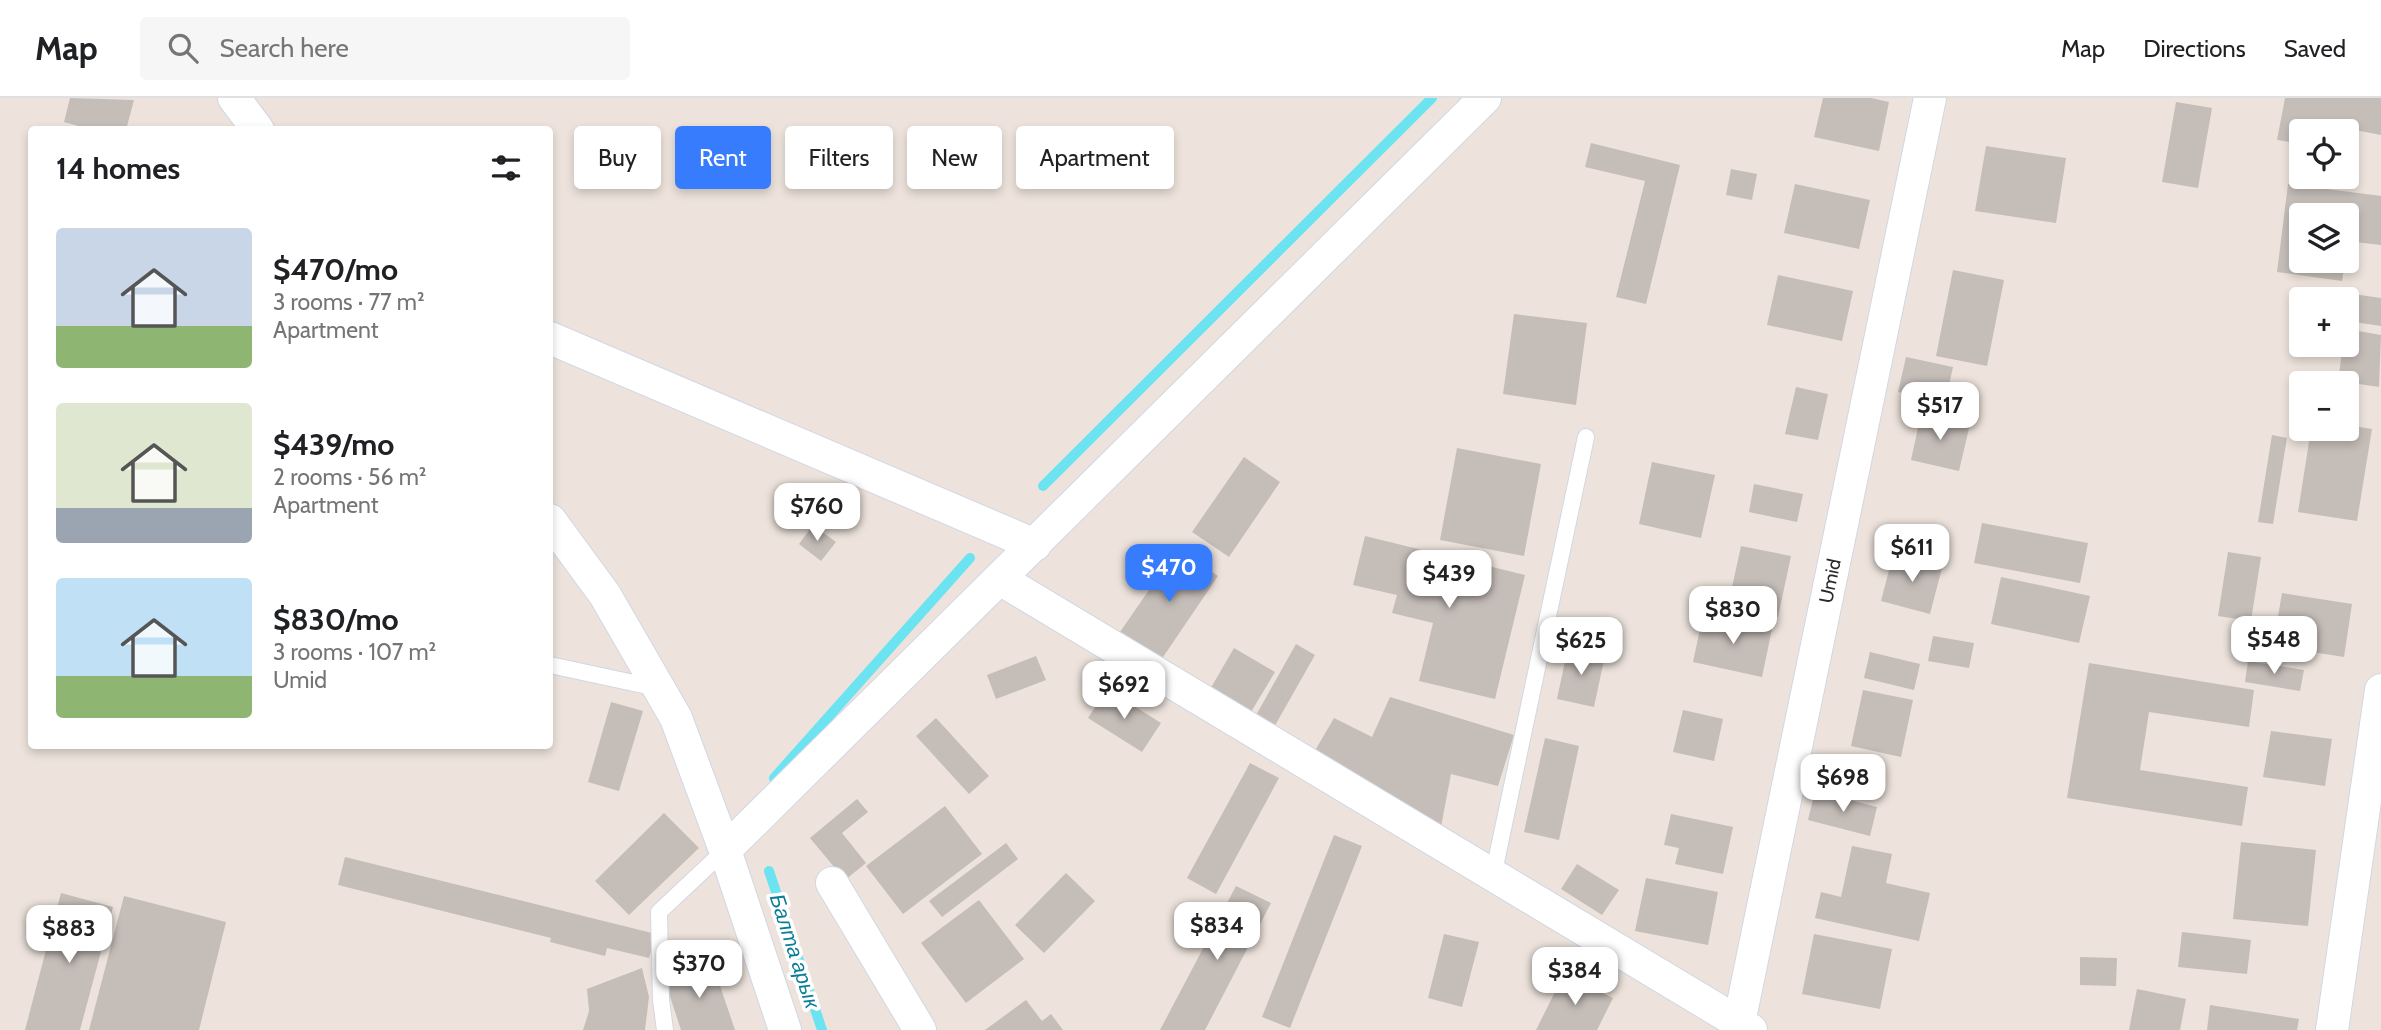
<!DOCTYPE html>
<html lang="en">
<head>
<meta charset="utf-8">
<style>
  body { margin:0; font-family:Cabin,sans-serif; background:#f6f6f6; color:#202124; height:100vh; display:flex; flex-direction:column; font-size:26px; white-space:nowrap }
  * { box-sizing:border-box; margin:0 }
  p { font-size:23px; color:#757577 }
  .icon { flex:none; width:38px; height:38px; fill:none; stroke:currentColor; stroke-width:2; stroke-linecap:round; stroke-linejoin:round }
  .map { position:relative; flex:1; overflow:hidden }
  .panel { position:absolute; left:28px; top:28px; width:525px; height:623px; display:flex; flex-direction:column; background:#fff; border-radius:7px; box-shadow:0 4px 10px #0003 }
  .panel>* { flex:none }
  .guide { position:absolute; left:574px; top:28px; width:665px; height:63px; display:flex; gap:14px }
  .controls { position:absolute; left:2289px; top:21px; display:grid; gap:14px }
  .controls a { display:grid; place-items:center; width:70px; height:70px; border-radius:7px; background:#fff; box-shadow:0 4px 10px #0003; font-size:35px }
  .price { position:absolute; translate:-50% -60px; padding:0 16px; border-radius:14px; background:#fff; color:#222; font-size:23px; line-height:46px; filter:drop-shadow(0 2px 4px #0008) }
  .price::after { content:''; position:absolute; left:50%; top:42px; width:21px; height:16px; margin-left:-10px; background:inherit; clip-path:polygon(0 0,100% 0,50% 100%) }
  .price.selected { background:#387cfe; color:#fff }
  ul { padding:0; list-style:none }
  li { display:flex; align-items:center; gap:21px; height:175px; padding:0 28px }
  li span { display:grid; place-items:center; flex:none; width:196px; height:140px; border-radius:7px; color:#555 }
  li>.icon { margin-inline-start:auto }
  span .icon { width:84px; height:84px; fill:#fffc; stroke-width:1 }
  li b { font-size:30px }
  h2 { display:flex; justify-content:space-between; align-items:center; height:84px; padding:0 28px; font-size:30px }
  .tag { padding:0 24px; border-radius:7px; background:#fff; box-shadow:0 4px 10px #0003; font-size:24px; line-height:63px }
  .tag.selected { background:#387cfe; color:#fff }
  header { display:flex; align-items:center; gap:42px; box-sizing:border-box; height:98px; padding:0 35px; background:#fff; border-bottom:2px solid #e0e0e0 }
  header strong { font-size:33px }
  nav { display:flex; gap:38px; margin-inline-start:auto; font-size:24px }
  .search { width:490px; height:63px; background:#f6f6f6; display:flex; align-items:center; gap:18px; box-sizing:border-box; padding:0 24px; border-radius:7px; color:#757577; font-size:26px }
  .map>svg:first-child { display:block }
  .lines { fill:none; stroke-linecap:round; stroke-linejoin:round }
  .stream { stroke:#6ce3f1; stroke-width:10 }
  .building { fill:#c5bdb8 }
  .lane-casing { stroke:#d1d7e3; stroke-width:18 }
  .street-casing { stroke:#d1d7e3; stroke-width:34 }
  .lane { stroke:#fff; stroke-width:16 }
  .street { stroke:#fff; stroke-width:32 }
  .labels { text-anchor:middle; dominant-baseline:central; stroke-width:7; stroke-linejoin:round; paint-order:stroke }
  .street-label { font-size:19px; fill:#2a2a2a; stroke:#fff }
  .water-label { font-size:21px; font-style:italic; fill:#0a7d97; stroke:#fff }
</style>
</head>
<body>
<header>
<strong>Map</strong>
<div class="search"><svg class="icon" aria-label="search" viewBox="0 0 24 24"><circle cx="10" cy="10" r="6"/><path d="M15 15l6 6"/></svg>Search here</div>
<nav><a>Map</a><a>Directions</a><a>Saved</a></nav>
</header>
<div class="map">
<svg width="2381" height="932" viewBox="0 0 2381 932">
  <rect width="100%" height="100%" fill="#ede3dc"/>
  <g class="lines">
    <!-- stream -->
    <path class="stream" d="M1043,388L1432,0
      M774,680L970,460
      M769,773L822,932"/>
  </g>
  <!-- building -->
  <path class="building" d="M70,0L134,2L126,32H93L64,24Z
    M1823,0H1871L1889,4L1879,53L1814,39Z
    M2285,0H2381V37L2350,31L2348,41L2347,33H2301V46L2277,42Z
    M2176,4L2212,10L2198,90L2162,84Z
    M1591,45L1680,67L1646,206L1616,199L1645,83L1585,69Z
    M1986,48L2066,60L2056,125L1975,113Z
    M1731,71L1757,76L1752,102L1726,97Z
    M1795,86L1870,102L1859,151L1784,135Z
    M2288,86L2381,98V147L2347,143V117H2301V163H2345L2342,183L2277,174Z
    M1953,172L2004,182L1987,268L1936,258Z
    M1778,177L1853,193L1842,243L1767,227Z
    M2332,193L2381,200V228L2347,223V201H2331Z
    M1514,216L1587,225L1576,307L1503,296Z
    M2347,231L2381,237L2379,289L2338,283L2343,247H2347Z
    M1906,259L1953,269L1945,305L1898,294Z
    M1796,289L1828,296L1818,342L1785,336Z
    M1921,316L1970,326L1959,373L1911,362Z
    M2347,327L2372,331L2357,423L2298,414L2311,331H2347Z
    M2272,337L2287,340L2273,426L2258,424Z
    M1457,350L1541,366L1524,458L1440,442Z
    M1244,359L1280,384L1229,459L1192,434Z
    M1652,364L1715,377L1701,440L1639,426Z
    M1754,386L1803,396L1797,424L1749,414Z
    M1982,425L2088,445L2080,485L1974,465Z
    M813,427L836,444L821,463L799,446Z
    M1365,438L1525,477L1495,601L1419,583L1433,525L1392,515L1397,497L1353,487Z
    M1741,448L1791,458L1778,519L1728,508Z
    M1178,450L1218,478L1161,562L1120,534Z
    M2228,454L2261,459L2251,523L2218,518Z
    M1893,457L1942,470L1930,516L1881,503Z
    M2001,479L2090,498L2079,545L1991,526Z
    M2282,495L2352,506L2344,559L2273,548Z
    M1703,517L1772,531L1762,579L1693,564Z
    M1933,538L1974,545L1969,570L1928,563Z
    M1296,546L1315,557L1269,638L1250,628Z
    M1568,549L1605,557L1594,609L1557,601Z
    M1234,550L1275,574L1245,624L1205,600Z
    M1870,554L1920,566L1914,592L1864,580Z
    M1036,558L1046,582L996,601L987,577Z
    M2248,563L2304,572L2300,593L2245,584Z
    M2089,565L2254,592L2249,629L2149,614L2140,672L2248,689L2242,728L2067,700Z
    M1107,591L1161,625L1142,654L1088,620Z
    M1863,592L1913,602L1901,659L1851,648Z
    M1390,599L1514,637L1498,688L1451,676L1440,734L1313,656L1334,620L1372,639Z
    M611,604L643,613L619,693L588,684Z
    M1683,612L1723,621L1714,663L1673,654Z
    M936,620L989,678L969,696L916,638Z
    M2271,633L2332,641L2325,688L2263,679Z
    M1545,640L1579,648L1559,742L1524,734Z
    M1250,665L1279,680L1216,796L1187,780Z
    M1815,693L1877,709L1870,738L1808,722Z
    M857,701L868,714L842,735L866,765L845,782L810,740Z
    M945,708L982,756L903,816L866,768Z
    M664,715L699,750L629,817L595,783Z
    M1671,716L1733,729L1723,776L1675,766L1679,750L1664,747Z
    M1334,737L1362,748L1290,930L1262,919Z
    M2241,744L2316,752L2308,828L2233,821Z
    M1006,745L1018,761L942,819L929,803Z
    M1852,748L1892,756L1886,785L1930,795L1919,843L1815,820L1821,794L1841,799Z
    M345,759L656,836L649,860L607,850L605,858L550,844L551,840L338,787Z
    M1577,766L1619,792L1602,817L1561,791Z
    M1066,775L1095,803L1044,855L1015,827Z
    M1646,780L1718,794L1708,847L1635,833Z
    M1236,788L1271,805L1205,932H1160Z
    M61,795L113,809L80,932H25Z
    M124,798L226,824L199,932H89Z
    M979,802L1024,861L966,905L921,845Z
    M2182,834L2251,842L2247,876L2178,869Z
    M1444,836L1479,844L1462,909L1428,900Z
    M1814,836L1892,851L1880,911L1802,896Z
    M2080,859L2117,860L2116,888L2080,887Z
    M712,864L735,932H681L664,880Z
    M642,870L649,899L645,932H583L589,913L587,891Z
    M1564,876L1613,900L1597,932H1536Z
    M2137,891L2186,901L2180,932H2129Z
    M1026,902L1042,923L1051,916L1063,932H985Z
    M2210,907L2299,921L2297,932H2207Z"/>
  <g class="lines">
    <defs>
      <path id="lane" d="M550,567L657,590
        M1493,778L1586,339
        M665,932L661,902L659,814L725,752"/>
      <path id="street" d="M234,0L258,32
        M550,240L1035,447
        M550,422L605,497L676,620L725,752L785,932
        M1000,481L1751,932
        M725,752L1485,0
        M832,785L920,932
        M1739,925L1930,0
        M2332,932L2381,592"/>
    </defs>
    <!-- lane casing -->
    <use href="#lane" class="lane-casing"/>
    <!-- street casing -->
    <use href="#street" class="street-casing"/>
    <!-- lane -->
    <use href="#lane" class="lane"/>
    <!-- street -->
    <use href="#street" class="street"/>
  </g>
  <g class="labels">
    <!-- street labels -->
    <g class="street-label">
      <text transform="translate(1830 483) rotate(-78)">Umid</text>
    </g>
    <!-- water labels -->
    <g class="water-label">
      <text transform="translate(795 853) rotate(72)">Балта арык</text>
    </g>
  </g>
</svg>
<div class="controls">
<a><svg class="icon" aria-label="locate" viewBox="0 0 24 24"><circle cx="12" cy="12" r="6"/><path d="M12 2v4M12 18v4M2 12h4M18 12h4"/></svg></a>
<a><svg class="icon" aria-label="layers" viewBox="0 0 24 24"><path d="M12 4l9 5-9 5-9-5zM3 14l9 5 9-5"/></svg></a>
<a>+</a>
<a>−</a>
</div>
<b class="price" style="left:1940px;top:344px">$517</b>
<b class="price" style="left:817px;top:445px">$760</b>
<b class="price" style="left:1912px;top:486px">$611</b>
<b class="price selected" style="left:1169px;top:506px">$470</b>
<b class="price" style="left:1449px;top:512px">$439</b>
<b class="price" style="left:1733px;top:548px">$830</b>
<b class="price" style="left:2274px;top:578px">$548</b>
<b class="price" style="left:1581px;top:579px">$625</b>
<b class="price" style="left:1124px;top:623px">$692</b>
<b class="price" style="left:1843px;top:716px">$698</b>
<b class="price" style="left:1217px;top:864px">$834</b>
<b class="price" style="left:69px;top:867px">$883</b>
<b class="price" style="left:699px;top:902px">$370</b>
<b class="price" style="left:1575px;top:909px">$384</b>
<div class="guide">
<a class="tag">Buy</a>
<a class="tag selected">Rent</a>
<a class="tag">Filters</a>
<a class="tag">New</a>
<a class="tag">Apartment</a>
</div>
<section class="panel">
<h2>14 homes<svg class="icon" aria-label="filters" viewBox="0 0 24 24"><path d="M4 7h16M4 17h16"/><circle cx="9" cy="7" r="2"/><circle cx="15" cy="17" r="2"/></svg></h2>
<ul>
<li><span style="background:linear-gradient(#c9d6e8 70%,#8fb573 0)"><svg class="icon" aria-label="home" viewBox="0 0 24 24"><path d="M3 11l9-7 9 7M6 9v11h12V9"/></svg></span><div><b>$470/mo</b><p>3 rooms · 77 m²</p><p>Apartment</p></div></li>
<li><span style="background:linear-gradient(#dfe7d0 75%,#9aa5b1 0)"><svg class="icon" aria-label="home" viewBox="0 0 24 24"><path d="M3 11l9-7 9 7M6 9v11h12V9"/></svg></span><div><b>$439/mo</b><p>2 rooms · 56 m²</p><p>Apartment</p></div></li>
<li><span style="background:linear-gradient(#bfe0f5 70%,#8fb573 0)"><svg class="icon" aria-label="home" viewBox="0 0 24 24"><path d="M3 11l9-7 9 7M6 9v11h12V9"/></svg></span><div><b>$830/mo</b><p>3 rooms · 107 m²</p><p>Umid</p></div></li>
</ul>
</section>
</div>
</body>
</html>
